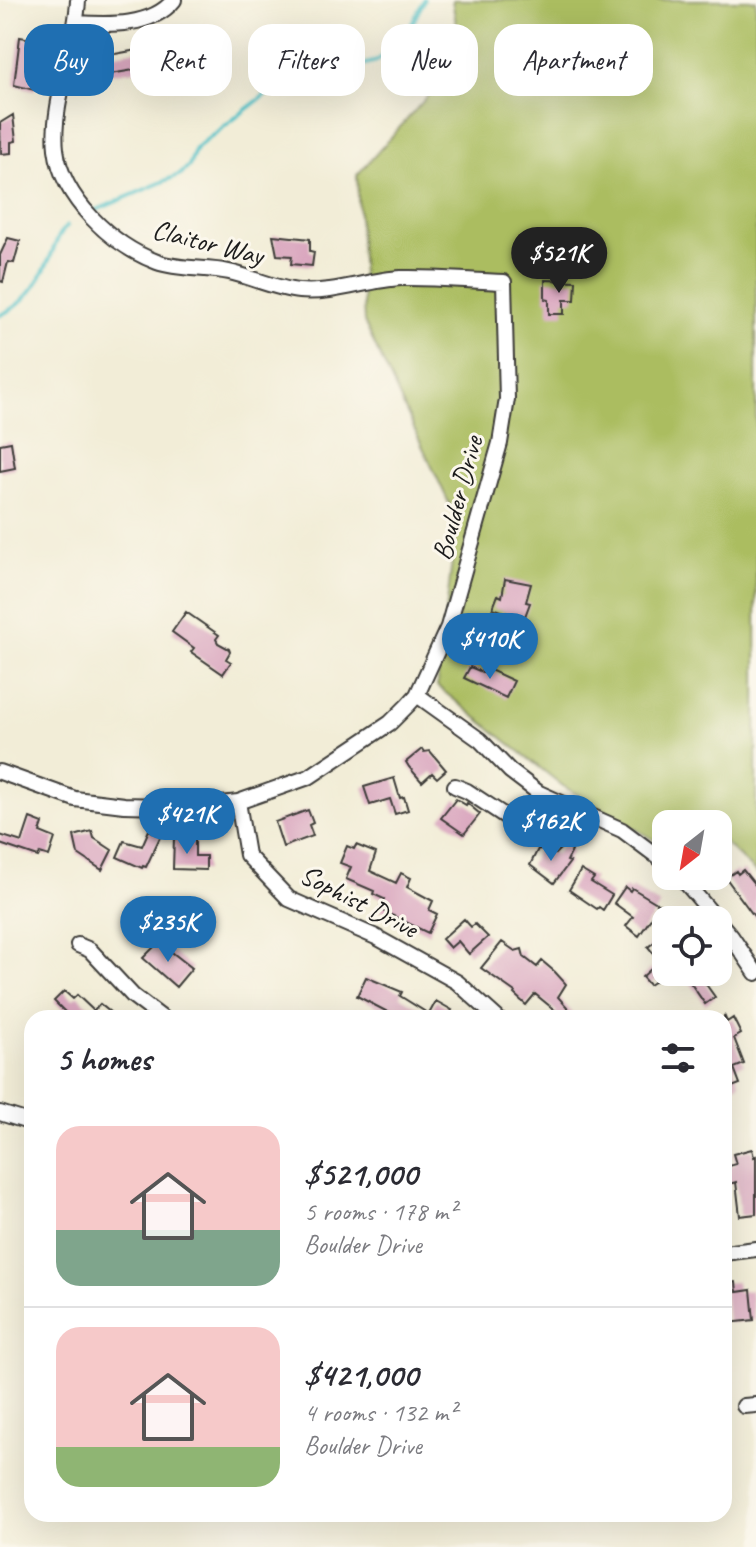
<!DOCTYPE html>
<html lang="en">
<head>
<meta charset="utf-8">
<style>
  body { margin:0; font-family:Caveat,sans-serif; background:#f7f7f7; color:#2b2b33; height:100vh; display:flex; flex-direction:column; font-size:30px; white-space:nowrap }
  * { box-sizing:border-box; margin:0 }
  p { font-size:26px; color:#7c7c81 }
  .icon { flex:none; width:44px; height:44px; fill:none; stroke:currentColor; stroke-width:2; stroke-linecap:round; stroke-linejoin:round }
  .map { position:relative; flex:1; overflow:hidden }
  .panel { position:absolute; left:24px; top:1010px; width:708px; height:512px; display:flex; flex-direction:column; background:#fff; border-radius:24px; box-shadow:0 8px 32px #0002 }
  .panel>* { flex:none }
  .top-card { position:absolute; left:24px; top:24px; width:708px; height:72px; display:flex; gap:16px }
  .needle { width:52px; rotate:211deg }
  .tools { position:absolute; left:652px; top:810px; display:grid; gap:16px }
  .tools a { display:grid; place-items:center; width:80px; height:80px; border-radius:16px; background:#fff; box-shadow:0 8px 32px #0002; font-size:40px }
  .price { position:absolute; translate:-50% -68px; padding:0 18px; border-radius:28px; background:#1f6fb2; color:#fff; font-size:26px; line-height:52px; filter:drop-shadow(0 2px 4px #0008) }
  .price::after { content:''; position:absolute; left:50%; top:48px; width:24px; height:18px; margin-left:-12px; background:inherit; clip-path:polygon(0 0,100% 0,50% 100%) }
  .price.selected { background:#222; color:#fff }
  ul { padding:0; list-style:none }
  li { display:flex; align-items:center; gap:24px; height:200px; padding:0 32px }
  li+li { border-top:2px solid #e1e1e2 }
  li span { display:grid; place-items:center; flex:none; width:224px; height:160px; border-radius:24px; color:#555 }
  li>.icon { margin-inline-start:auto }
  span .icon { width:96px; height:96px; fill:#fffc; stroke-width:1 }
  li b { font-size:34px }
  h2 { display:flex; justify-content:space-between; align-items:center; height:96px; padding:0 32px; font-size:34px }
  .tag { padding:0 28px; border-radius:24px; background:#fff; box-shadow:0 8px 32px #0002; font-size:28px; line-height:72px }
  .tag.selected { background:#1f6fb2; color:#fff }
  .map>svg:first-child { display:block }
  .green { fill:#abbd61; stroke:#646c3e; stroke-width:2 }
  .lines { fill:none; stroke-linecap:round; stroke-linejoin:round }
  .stream { stroke:#55c3c9; stroke-width:4 }
  .building { fill:#daa7bf }
  .minor-casing { stroke:#3c3b38; stroke-width:18 }
  .minor { stroke:#fff; stroke-width:14 }
  .labels { text-anchor:middle; dominant-baseline:central; stroke-width:6; stroke-linejoin:round; paint-order:stroke }
  .street-label { font-size:28px; fill:#1c1c1c; stroke:#fbf7ec }
</style>
</head>
<body>
<div class="map">
<svg width="756" height="1547" viewBox="0 0 756 1547">
  <rect width="100%" height="100%" fill="#fbf7ec"/>
  <filter id="ink" filterUnits="userSpaceOnUse"><feTurbulence type="fractalNoise" baseFrequency=".0125" numOctaves="2"/><feDisplacementMap in="SourceGraphic" scale="16" xChannelSelector="R" yChannelSelector="G"/><feConvolveMatrix kernelMatrix="1 2 1 2 8 2 1 2 1" color-interpolation-filters="sRGB"/></filter>
  <filter id="wash" filterUnits="userSpaceOnUse"><feTurbulence type="fractalNoise" baseFrequency=".006" numOctaves="4" result="noise"/><feDisplacementMap in="SourceGraphic" scale="32" xChannelSelector="R" yChannelSelector="G"/><feGaussianBlur stdDeviation="1.8" result="paint"/><feColorMatrix in="noise" values="0 0 0 0 0 0 0 0 0 0 0 0 0 0 0 0 0 1.4 0 .05"/><feComposite in="paint" operator="in"/></filter>
  <g filter="url(#wash)">
    <rect width="100%" height="100%" fill="#f2edd7"/>
    <!-- green -->
    <path class="green" d="M452,0H756V873L724,842L718,847V824H666V847L563,786L437,686L457,520L364,322L357,175L462,58Z"/>
    <g class="lines">
      <!-- stream -->
      <path class="stream" d="M92,212L181,174L189,166L196,148L265,95L283,86L377,61L408,32L424,0
        M0,315C24,305 39,283 49,260C55,247 57,235 67,226"/>
    </g>
    <g id="blocks">
      <!-- building -->
      <path class="building" d="M20,37L38,40V45L42,51L41,70L37,87L34,90L14,85Z
        M143,49L146,68L110,74V68L100,70L98,57Z
        M13,115L16,141L11,142V153L1,154L0,123Z
        M273,235L310,239V251L314,252L312,266L291,264L292,256L277,255Z
        M8,238L20,241L14,263L8,262L3,282L0,281V255Z
        M545,280L576,281L575,300H564V314H549V300L545,299Z
        M11,442L15,468L0,471V444Z
        M505,579L531,584L526,602L530,603L524,619L493,608L498,595L502,597Z
        M186,612L219,635L216,639L218,643L229,649L230,652L226,659L231,662L223,674L191,652L194,648L172,632Z
        M470,667L484,673L486,668L514,681L506,698L464,678Z
        M422,749L424,752L430,751L446,770L437,778L432,773L422,782L409,767L406,762Z
        M394,778L400,798L404,797L408,810L395,814L390,799L370,805L364,787Z
        M456,799L466,805L467,803L480,814L464,834L441,818Z
        M308,810L313,823L309,825L313,836L283,847L275,822Z
        M30,818L43,823L40,832L55,838L49,856L40,853L38,857L0,844V835L22,842Z
        M149,830L161,835L146,867L143,866L142,868L117,857L124,841L142,846Z
        M92,831L94,838L112,850L102,870L78,854L74,836Z
        M174,838L195,839V856H206V870L173,869Z
        M356,845L376,853L370,871L396,883L401,873L411,878L407,887L433,901L429,910L437,914L428,933L379,909L384,899L373,894L374,891L346,879L351,867L340,863L347,846L354,849Z
        M564,845L572,851L567,861L570,862L554,883L530,865L538,849L549,850L555,854Z
        M581,870L594,878L591,882L612,895L603,910L599,907L597,909L569,890Z
        M743,870L756,886V919L726,878L736,871L738,874Z
        M625,887L630,891L632,888L660,905L639,936L626,926L633,917L614,903Z
        M464,919L471,927L475,924L488,937L469,954L458,941L450,948L442,939Z
        M661,937L666,943V974L649,985L642,977L660,961L648,947Z
        M159,942L192,968L176,987L143,958Z
        M502,942L515,951L522,949L524,957L537,967L542,961L555,972L566,984L558,997L577,1018H550L557,1012L535,994L526,1005L514,994L515,992L481,968Z
        M683,972H706L711,978L705,983L715,997L705,1004Z
        M366,977L402,992L400,996L429,1014L436,1001L452,1010L447,1018H399L357,996Z
        M64,991L73,999L77,995L94,1011L100,1004L111,1013L107,1018H71L54,1001Z
        M724,1015L727,1022L733,1018L741,1034L734,1038L744,1064L734,1068L740,1084L724,1090Z
        M752,1149L754,1157L756,1156V1214L740,1216L736,1182L729,1184L725,1167L736,1164L733,1154Z
        M736,1282L737,1292L751,1290L754,1320L728,1323L724,1283Z"/>
    </g>
  </g>
  <g filter="url(#ink)">
    <use href="#blocks" fill-opacity="0" stroke="#3c3b38" stroke-width="2"/>
    <g class="lines">
      <defs>
        <path id="minor" d="M77,23C109,25 152,27 174,0
          M417,695L480,740L510,771L539,793L622,830L666,863
          M0,772L75,799L124,805L198,807L238,802L309,777L390,723L408,705L417,695L448,627L500,443L507,399L504,282C470,281 435,277 401,278C367,280 335,294 299,291C276,289 252,277 229,272C206,267 179,270 157,262C112,245 62,199 56,149C51,104 76,48 78,0
          M455,786L467,791L540,839C561,844 569,827 581,812
          M238,802L247,855L289,899L376,937L457,982L497,1018
          M680,876L731,936L756,973
          M78,945L90,950L133,996L162,1018
          M0,1113L32,1123
          M724,1253L756,1249
          M744,1406L756,1405"/>
      </defs>
      <!-- minor casing -->
      <use href="#minor" class="minor-casing"/>
      <!-- minor -->
      <use href="#minor" class="minor"/>
    </g>
  </g>
  <g class="labels">
    <!-- street labels -->
    <g class="street-label">
      <text transform="translate(208 242) rotate(14)">Claitor Way</text>
      <text transform="translate(457 498) rotate(-75)">Boulder Drive</text>
      <text transform="translate(359 901) rotate(27)">Sophist Drive</text>
    </g>
  </g>
</svg>
<div class="tools">
<a><svg class="needle" viewBox="-14 -14 28 28"><path d="M0-13l5 13h-10z" fill="#e53935"/><path d="M0 13l5-13h-10z" fill="#7c7c81"/></svg></a>
<a><svg class="icon" aria-label="locate" viewBox="0 0 24 24"><circle cx="12" cy="12" r="6"/><path d="M12 2v4M12 18v4M2 12h4M18 12h4"/></svg></a>
</div>
<b class="price selected" style="left:559px;top:295px">$521K</b>
<b class="price" style="left:490px;top:681px">$410K</b>
<b class="price" style="left:187px;top:856px">$421K</b>
<b class="price" style="left:551px;top:863px">$162K</b>
<b class="price" style="left:168px;top:964px">$235K</b>
<div class="top-card">
<a class="tag selected">Buy</a>
<a class="tag">Rent</a>
<a class="tag">Filters</a>
<a class="tag">New</a>
<a class="tag">Apartment</a>
</div>
<section class="panel">
<h2>5 homes<svg class="icon" aria-label="filters" viewBox="0 0 24 24"><path d="M4 7h16M4 17h16"/><circle cx="9" cy="7" r="2"/><circle cx="15" cy="17" r="2"/></svg></h2>
<ul>
<li><span style="background:linear-gradient(#f6c9c9 65%,#7fa58c 0)"><svg class="icon" aria-label="home" viewBox="0 0 24 24"><path d="M3 11l9-7 9 7M6 9v11h12V9"/></svg></span><div><b>$521,000</b><p>5 rooms · 178 m²</p><p>Boulder Drive</p></div></li>
<li><span style="background:linear-gradient(#f6c9c9 75%,#8fb573 0)"><svg class="icon" aria-label="home" viewBox="0 0 24 24"><path d="M3 11l9-7 9 7M6 9v11h12V9"/></svg></span><div><b>$421,000</b><p>4 rooms · 132 m²</p><p>Boulder Drive</p></div></li>
</ul>
</section>
</div>
</body>
</html>
